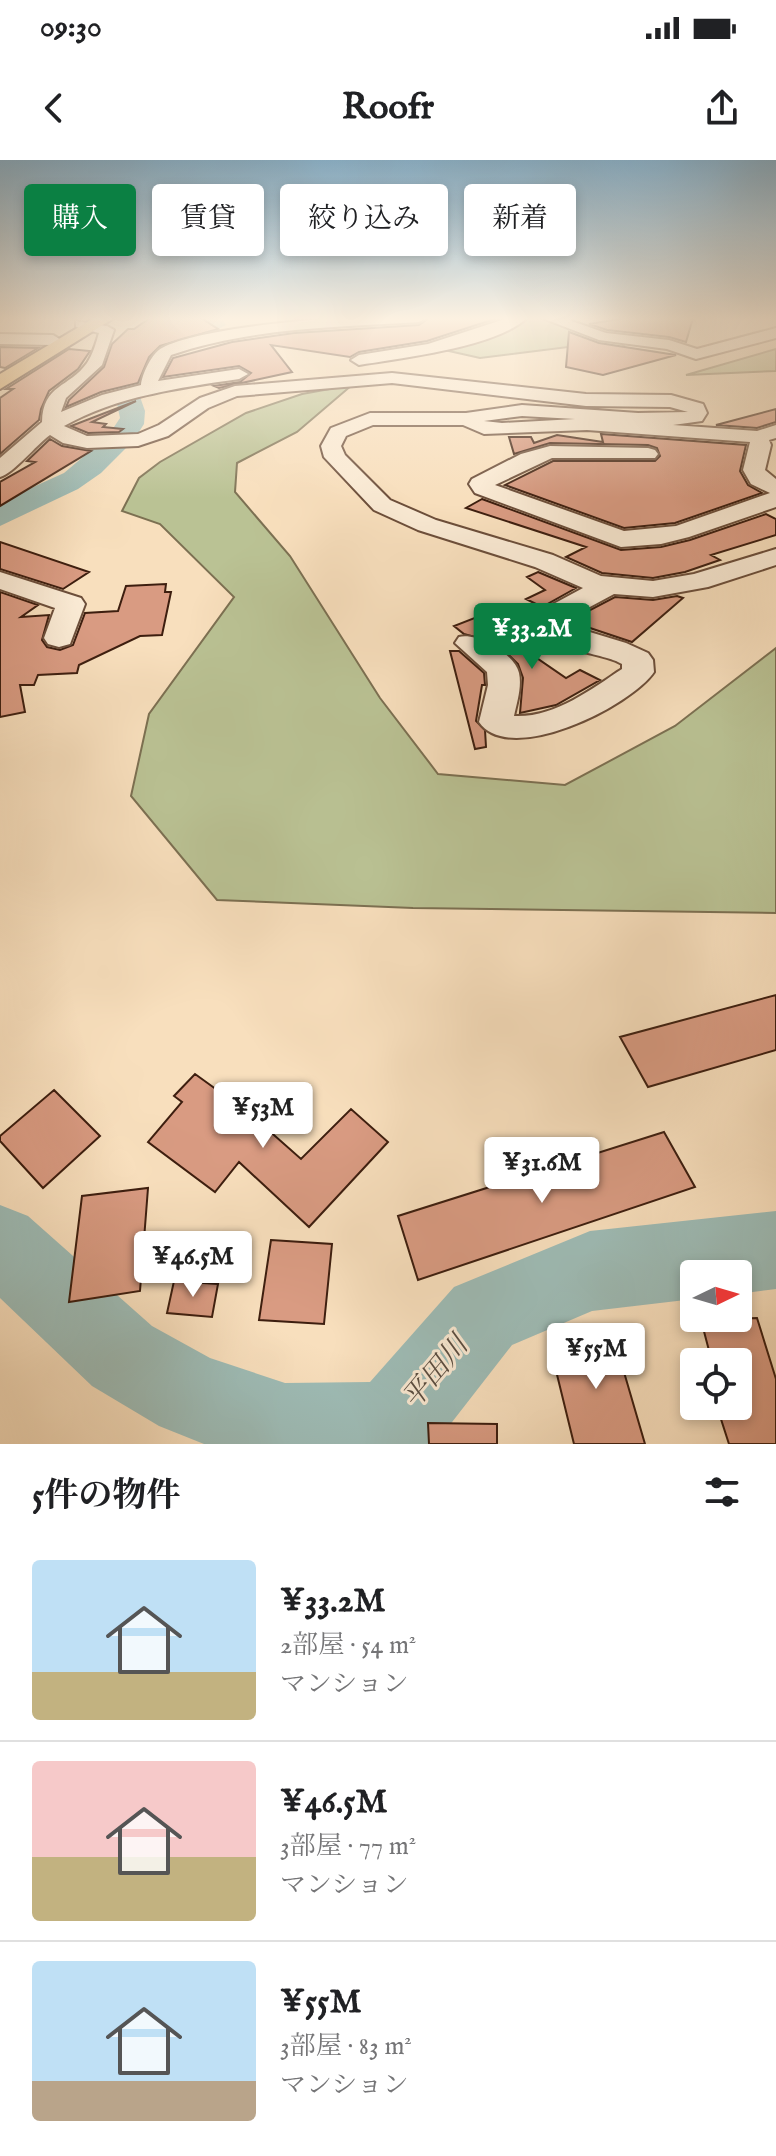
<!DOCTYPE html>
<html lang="ja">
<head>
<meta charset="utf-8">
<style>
  body { margin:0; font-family:"IM FELL English","Noto Serif JP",serif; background:#f2f2f2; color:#202124; height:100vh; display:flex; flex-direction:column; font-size:30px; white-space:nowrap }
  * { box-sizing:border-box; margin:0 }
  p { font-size:26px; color:#757577 }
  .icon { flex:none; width:44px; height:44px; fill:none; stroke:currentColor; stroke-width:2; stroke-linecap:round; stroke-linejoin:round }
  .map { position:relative; height:1284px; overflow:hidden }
  .side { display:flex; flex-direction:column; background:#fff; flex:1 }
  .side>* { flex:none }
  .hud { position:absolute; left:24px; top:24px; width:728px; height:72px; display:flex; gap:16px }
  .needle { width:52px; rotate:85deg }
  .fabs { position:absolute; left:680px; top:1100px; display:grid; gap:16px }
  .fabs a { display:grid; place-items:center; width:72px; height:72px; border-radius:8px; background:#fff; box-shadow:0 4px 12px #0003; font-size:40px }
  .price { position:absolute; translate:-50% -68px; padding:0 18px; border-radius:8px; background:#fff; color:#222; font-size:26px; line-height:52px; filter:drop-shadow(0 2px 4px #0008) }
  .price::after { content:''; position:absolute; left:50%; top:48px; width:24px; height:18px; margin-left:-12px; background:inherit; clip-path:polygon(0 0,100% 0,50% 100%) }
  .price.selected { background:#0b8043; color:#fff }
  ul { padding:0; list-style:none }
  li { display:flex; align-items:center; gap:24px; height:200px; padding:0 32px }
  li+li { border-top:2px solid #e0e0e0 }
  li span { display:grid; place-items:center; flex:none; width:224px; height:160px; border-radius:8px; color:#555 }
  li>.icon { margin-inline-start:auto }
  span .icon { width:96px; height:96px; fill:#fffc; stroke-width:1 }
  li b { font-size:34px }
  h2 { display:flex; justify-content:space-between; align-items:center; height:96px; padding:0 32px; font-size:34px }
  .tag { padding:0 28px; border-radius:8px; background:#fff; box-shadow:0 4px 12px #0003; font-size:28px; line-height:72px }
  .tag.selected { background:#0b8043; color:#fff }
  .status { display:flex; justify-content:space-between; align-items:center; height:56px; padding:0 40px; background:#fff; direction:ltr }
  .status svg { height:22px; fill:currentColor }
  header { display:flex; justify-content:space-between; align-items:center; height:104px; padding:0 32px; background:#fff; font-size:36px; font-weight:800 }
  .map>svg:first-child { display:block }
  .green { fill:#bac294; stroke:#7c7052; stroke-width:2 }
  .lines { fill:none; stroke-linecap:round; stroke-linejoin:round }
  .river { fill:#9ebcb6; fill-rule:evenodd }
  .building { fill:#d99b82; stroke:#3d1e0f; stroke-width:2 }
  .minor-casing { stroke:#6c4e3a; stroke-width:4 }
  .highway-casing { stroke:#3d1e0f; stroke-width:4 }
  .minor { fill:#faead4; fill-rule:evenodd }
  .highway { fill:#ecc07e; fill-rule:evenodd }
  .labels { text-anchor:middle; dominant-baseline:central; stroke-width:6; stroke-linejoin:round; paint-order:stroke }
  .near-water-label { font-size:28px; font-style:italic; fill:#5a4d41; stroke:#faead4 }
</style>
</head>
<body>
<div class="status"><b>09:30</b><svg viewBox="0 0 49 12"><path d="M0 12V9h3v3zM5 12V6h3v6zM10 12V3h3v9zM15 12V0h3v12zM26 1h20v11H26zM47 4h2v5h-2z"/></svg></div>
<header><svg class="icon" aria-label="back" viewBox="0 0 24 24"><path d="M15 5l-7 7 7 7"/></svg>Roofr<svg class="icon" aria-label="share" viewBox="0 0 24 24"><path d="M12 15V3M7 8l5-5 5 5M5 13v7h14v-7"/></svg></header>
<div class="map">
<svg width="776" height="1284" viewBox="0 0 776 1284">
  <rect width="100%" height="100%" fill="#f8dfbd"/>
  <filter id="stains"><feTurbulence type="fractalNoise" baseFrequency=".0025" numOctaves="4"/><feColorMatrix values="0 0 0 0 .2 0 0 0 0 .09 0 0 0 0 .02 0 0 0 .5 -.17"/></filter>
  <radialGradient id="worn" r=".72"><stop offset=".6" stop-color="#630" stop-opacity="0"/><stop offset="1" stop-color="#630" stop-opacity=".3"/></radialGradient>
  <!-- green -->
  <path class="green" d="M528,158C563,158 593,176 628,182L618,190L584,185L480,198L440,189Z
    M776,189V211L686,215Z
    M352,225L297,272L237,303L235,332L290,396L380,538L438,614L565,625L675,566L776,488V753L413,748L217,740L131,636L149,554L234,437L160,364L122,351L139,318L160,302L246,253L302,234Z"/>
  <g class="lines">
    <!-- river -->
    <path class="river" d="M203,158H221L226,165L161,198L139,234L145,251L144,264L133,281L101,313L78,329L0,366V342L64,313L108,276L120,258L115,234L146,190L205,163Z
      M0,1045L28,1056L152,1166L210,1198L285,1223L370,1222L454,1127L590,1071L776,1051V1129L738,1134V1114H694V1139L592,1151L512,1185L435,1284H204L159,1266L92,1226L0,1138Z"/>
  </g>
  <!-- building -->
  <path class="building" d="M150,158H201L218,169L160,186L149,197L138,223L101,232L66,247L69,240L104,207L112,184L128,169H134Z
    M429,158H498L427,181L359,192L350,197L271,185L292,212L219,228L214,226L240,222L251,213L239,206L163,217L173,198L232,182L294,173L419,165Z
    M625,158H693L686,182L669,177L607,170L589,164Z
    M569,172L599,183L676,195L603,215L566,207Z
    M0,187L38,188L5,208L0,207Z
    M69,189L90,191L78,209L49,231L41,249L39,260L0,294V238L13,229H6Z
    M136,241L92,262L106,264L103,267L123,269L119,272L88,273L71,266Z
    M776,249V262L757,268L716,265Z
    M601,274L746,285L740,311L748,325L762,333L675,363L624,368L505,325L553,301H655L660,296L657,288L648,285L550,283L514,294L509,277H531L534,283L557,275L603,282Z
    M50,279L62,286L91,291L0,346V322L35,302L27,301Z
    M482,339L621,390L661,387L690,380L766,354L776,359V375L711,395L720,400L685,412L653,418L602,413L566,397L586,387L466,348Z
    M0,382L89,412L63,429L0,409Z
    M538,412L576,428L542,447L526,439L545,430L527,417Z
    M166,424L165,432H171L162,475L140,476L79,505L77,513L38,515L34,525H20L25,552L0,557V432L38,445L21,457L49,455L42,480L47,487L60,490L73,485L85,453L118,451L126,426Z
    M677,436L683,438L632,482L569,461L615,437L653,440Z
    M477,457L566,518L580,510L600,520L556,545L520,553L523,518L518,504L496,483L464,474L454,466Z
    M450,491H459L484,513L485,525H482L476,561L485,570L486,587L475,589Z
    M776,835V890L648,927L620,877Z
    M195,914L249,953L301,999L351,949L388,982L309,1067L239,1002L215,1032L148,982L182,942L174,936Z
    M54,930L100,976L43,1028L0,981V976Z
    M664,972L695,1027L418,1120L398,1056Z
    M148,1028L140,1131L69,1142L82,1036Z
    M271,1080L332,1084L324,1164L259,1160Z
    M174,1121L218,1124L212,1157L167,1153Z
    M757,1158L776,1219V1284H729L720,1256L738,1254V1202H712L701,1160Z
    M612,1171L645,1284H574L549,1182Z
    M428,1263L497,1264V1284H429Z"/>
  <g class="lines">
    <defs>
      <path id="minor" d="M340,158H426L419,162C337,167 249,168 171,195L158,221L239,209L248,214L239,219C178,228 118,236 64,266L87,276L138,274L159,265L200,238L235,226L392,213L586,234L671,235L703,244L707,253L702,261L673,265L757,271L776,265V278L769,280L771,285L765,310L776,319V347L689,377L661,384L621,387L475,333L469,324L472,319L521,294L550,286L648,288L655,290L658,294L655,298H552L495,325L624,371L676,366L770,333L751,324L743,310L750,282L587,270L484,274L463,265H373L346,276L341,286L345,295L390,340L436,360L553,395L601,416L653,421L694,414L776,389V405L708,427L653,437L614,434L560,463L626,483L648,493L653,500L654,512C631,546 510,607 479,562L488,525L487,512L455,483L459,477C477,472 515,494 519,513C522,527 517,542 514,556C554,558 590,530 622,509V504L616,501C594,492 533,486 530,460L535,454L583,428L535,407L418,370L374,350L324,297L321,286L331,268L370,253H466L522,245L638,253L688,252L670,247L586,246L392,223L237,236L208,248L168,276L138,286L87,288L63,283L50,275C36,285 14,313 0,317V298L42,262C43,224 69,228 87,203C93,194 96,183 99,173L76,167V161L107,166L114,170L102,205L66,238L61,252L102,235L141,225C142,214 152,193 162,188C193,170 301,160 340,158ZM522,256L575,259L502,263L484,261Z
        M508,158H527C496,187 402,198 359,205L351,200L359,195L428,184Z
        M542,158H563L606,173L669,180L697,189L776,168V178L696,199L667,189L599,180Z
        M0,174L53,175L61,180L53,185L0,184Z
        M0,412L81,438L85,444L70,484L59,487L48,484L44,478L55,448L0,429Z"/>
      <path id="highway" d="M94,158H114L0,229V214Z"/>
    </defs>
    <!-- minor casing -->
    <use href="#minor" class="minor-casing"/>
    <!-- highway casing -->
    <use href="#highway" class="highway-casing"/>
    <!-- minor -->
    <use href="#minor" class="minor"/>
    <!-- highway -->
    <use href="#highway" class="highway"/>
  </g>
  <!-- sky -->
  <linearGradient id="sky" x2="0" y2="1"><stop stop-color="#8ab7d4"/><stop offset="0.47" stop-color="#fcf1e1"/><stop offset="1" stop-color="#fcf1e1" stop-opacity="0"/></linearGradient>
  <rect width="776" height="338" fill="url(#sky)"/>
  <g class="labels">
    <!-- near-water labels -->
    <g class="near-water-label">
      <text transform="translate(436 1213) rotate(-50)">平田川</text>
    </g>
  </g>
  <rect width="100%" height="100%" filter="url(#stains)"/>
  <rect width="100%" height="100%" fill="url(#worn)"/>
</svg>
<div class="fabs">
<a><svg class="needle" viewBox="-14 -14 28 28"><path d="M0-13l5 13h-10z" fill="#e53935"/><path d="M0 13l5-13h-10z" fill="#757577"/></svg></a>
<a><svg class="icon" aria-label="locate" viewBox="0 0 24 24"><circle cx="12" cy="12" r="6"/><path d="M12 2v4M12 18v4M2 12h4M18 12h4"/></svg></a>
</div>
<b class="price selected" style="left:532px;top:511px">¥33.2M</b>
<b class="price" style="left:263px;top:990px">¥53M</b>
<b class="price" style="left:542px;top:1045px">¥31.6M</b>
<b class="price" style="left:193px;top:1139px">¥46.5M</b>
<b class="price" style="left:596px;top:1231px">¥55M</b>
<div class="hud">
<a class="tag selected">購入</a>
<a class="tag">賃貸</a>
<a class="tag">絞り込み</a>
<a class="tag">新着</a>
</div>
</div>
<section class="side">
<h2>5件の物件<svg class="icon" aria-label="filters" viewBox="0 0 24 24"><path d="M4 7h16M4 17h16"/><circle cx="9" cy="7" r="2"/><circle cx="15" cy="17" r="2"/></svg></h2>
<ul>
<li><span style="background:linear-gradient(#bfe0f5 70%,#c2b280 0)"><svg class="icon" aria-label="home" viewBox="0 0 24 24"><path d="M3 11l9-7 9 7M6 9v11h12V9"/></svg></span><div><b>¥33.2M</b><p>2部屋 · 54 m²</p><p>マンション</p></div></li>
<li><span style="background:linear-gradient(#f6c9c9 60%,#c2b280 0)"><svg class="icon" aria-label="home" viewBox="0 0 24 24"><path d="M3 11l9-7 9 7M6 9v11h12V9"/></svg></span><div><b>¥46.5M</b><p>3部屋 · 77 m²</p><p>マンション</p></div></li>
<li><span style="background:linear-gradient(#bfe0f5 75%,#b9a48a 0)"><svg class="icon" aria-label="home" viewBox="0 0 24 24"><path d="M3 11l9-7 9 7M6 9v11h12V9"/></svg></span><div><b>¥55M</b><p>3部屋 · 83 m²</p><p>マンション</p></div></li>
</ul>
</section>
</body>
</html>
